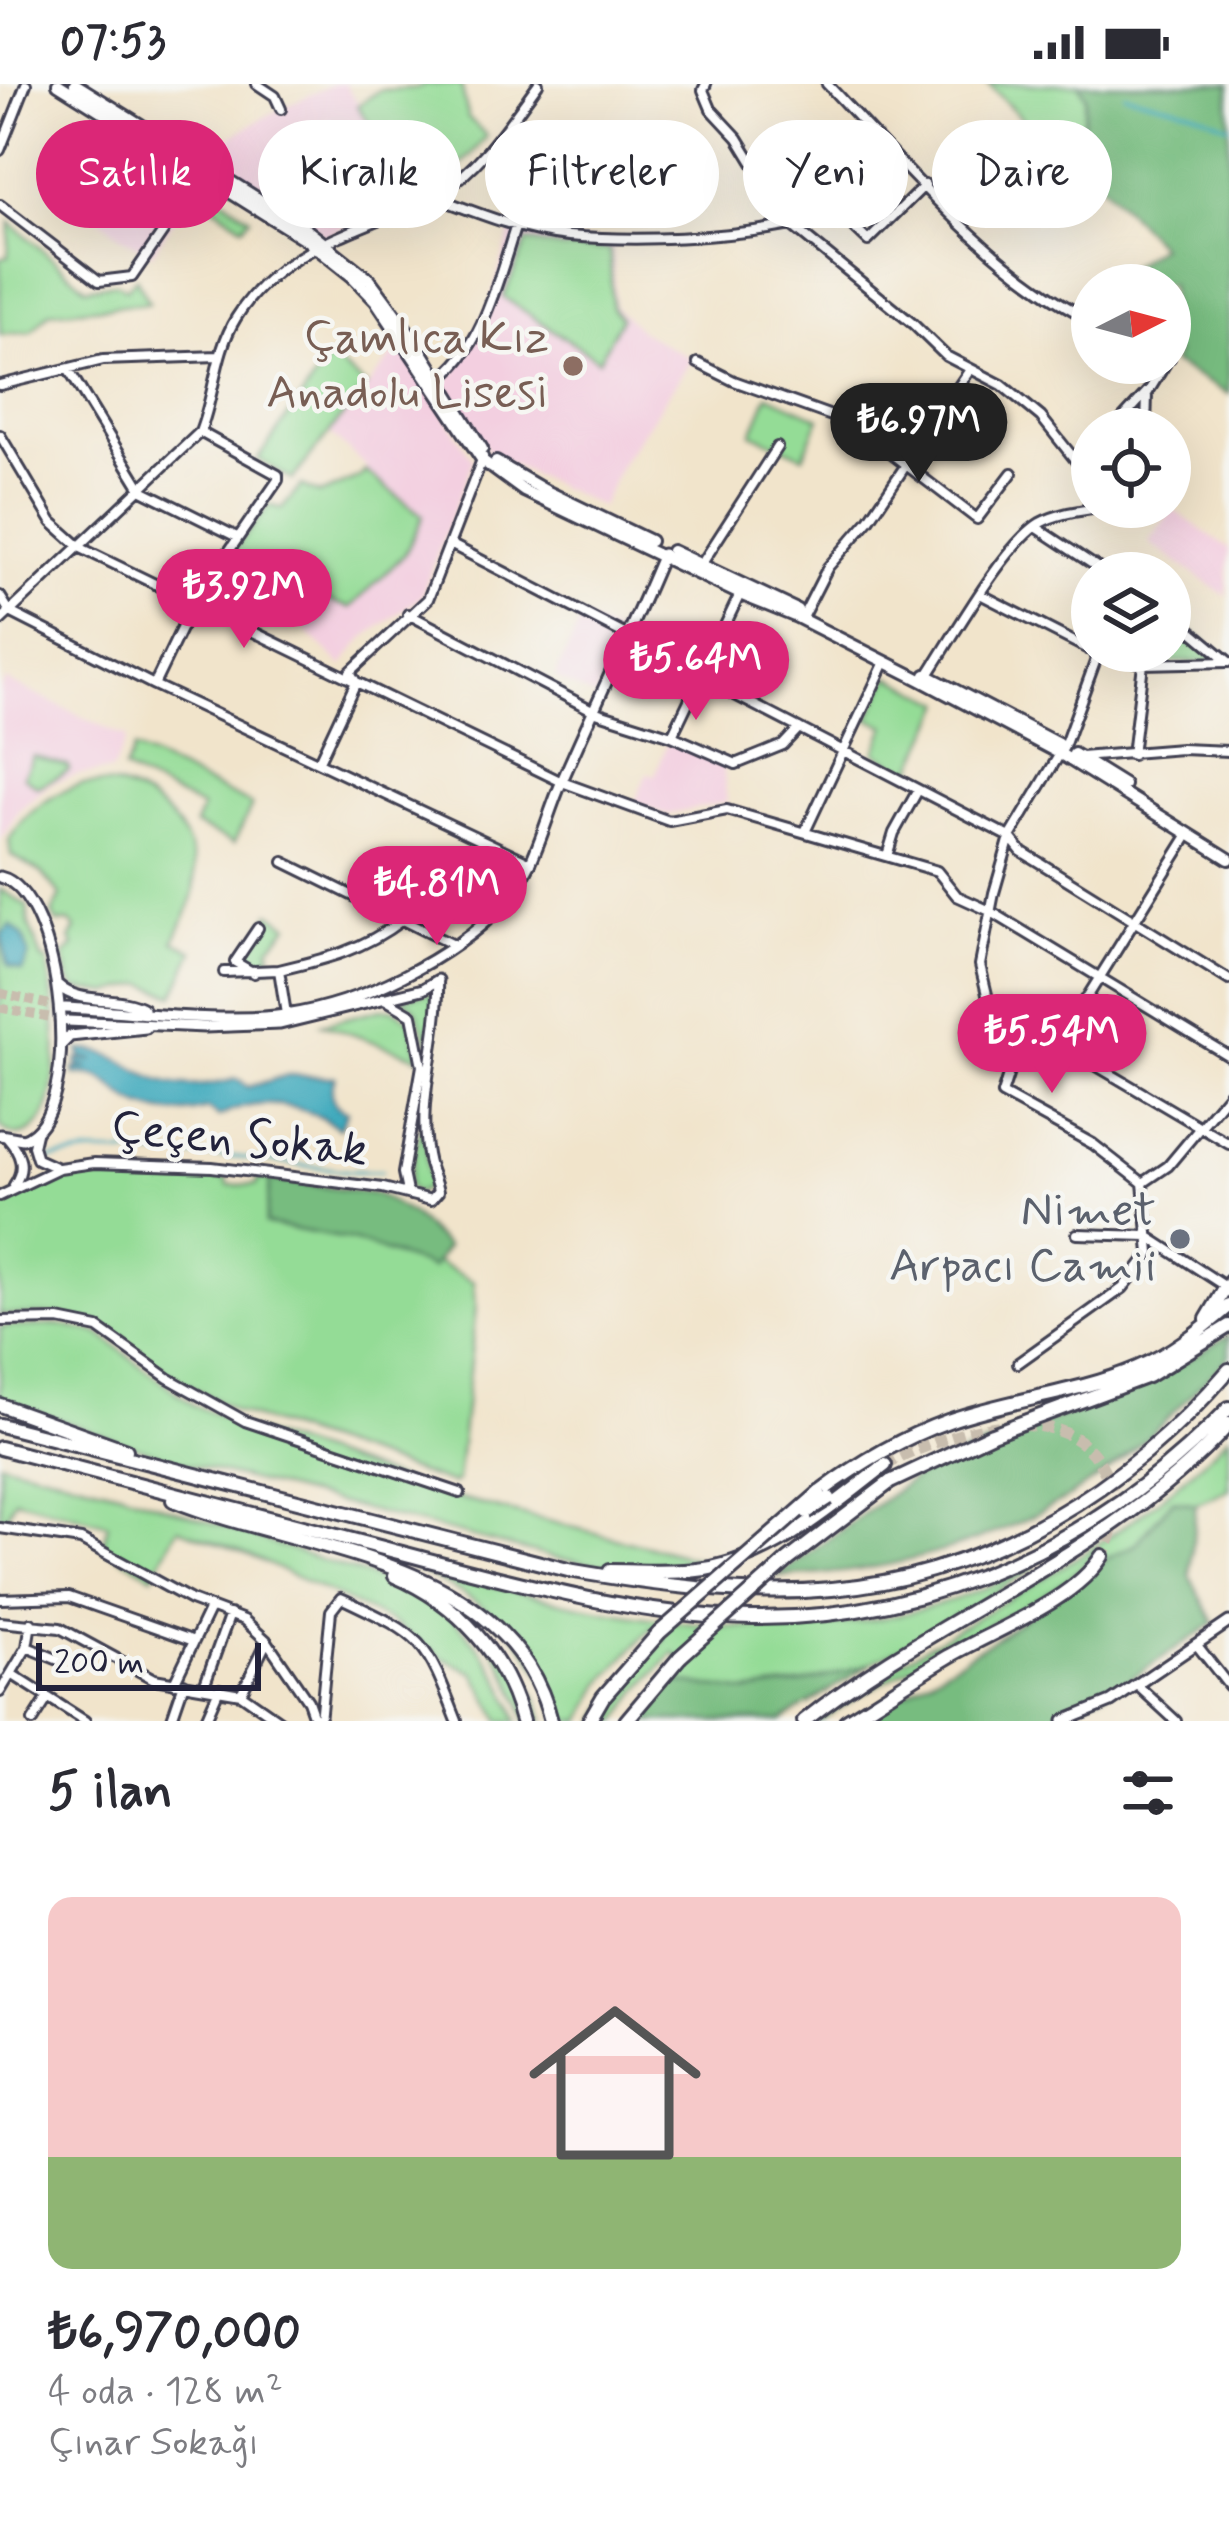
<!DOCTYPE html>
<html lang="tr">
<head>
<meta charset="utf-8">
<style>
  body { margin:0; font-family:Mynerve,sans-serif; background:#f7f7f7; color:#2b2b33; height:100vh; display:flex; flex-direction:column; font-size:45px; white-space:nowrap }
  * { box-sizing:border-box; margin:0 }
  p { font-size:39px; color:#7c7c81 }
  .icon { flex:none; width:66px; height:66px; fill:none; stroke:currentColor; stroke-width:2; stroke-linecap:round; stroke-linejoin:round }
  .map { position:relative; height:1637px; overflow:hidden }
  .drawer { display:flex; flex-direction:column; background:#fff; flex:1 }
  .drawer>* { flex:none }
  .hud { position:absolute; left:36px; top:36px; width:1158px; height:108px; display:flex; gap:24px }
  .needle { width:78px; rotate:84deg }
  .buttons { position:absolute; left:1071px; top:180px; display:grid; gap:24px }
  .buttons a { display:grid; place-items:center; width:120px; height:120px; border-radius:50%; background:#fff; box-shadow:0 12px 48px #0002; font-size:60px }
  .scale { position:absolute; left:36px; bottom:30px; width:225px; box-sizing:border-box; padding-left:12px; border:6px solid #22223b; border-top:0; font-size:33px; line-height:42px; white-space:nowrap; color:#22223b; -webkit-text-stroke:9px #f6f6f2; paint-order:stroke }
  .price { position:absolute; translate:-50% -102px; padding:0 27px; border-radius:42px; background:#db2777; color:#fff; font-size:39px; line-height:78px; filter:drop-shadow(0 3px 6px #0008) }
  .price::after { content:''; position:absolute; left:50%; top:72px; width:36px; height:27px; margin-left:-18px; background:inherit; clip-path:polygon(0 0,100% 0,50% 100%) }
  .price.selected { background:#222; color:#fff }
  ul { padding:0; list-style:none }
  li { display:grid; align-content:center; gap:24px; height:636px; padding:0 48px }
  li span { display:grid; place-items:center; height:372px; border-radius:24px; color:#555 }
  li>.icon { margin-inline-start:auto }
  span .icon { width:216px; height:216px; fill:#fffc; stroke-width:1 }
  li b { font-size:51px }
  h2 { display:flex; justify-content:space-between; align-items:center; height:144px; padding:0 48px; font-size:51px }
  .chip { padding:0 42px; border-radius:54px; background:#fff; box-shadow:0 12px 48px #0002; font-size:42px; line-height:108px }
  .chip.selected { background:#db2777; color:#fff }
  .status { display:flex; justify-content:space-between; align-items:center; height:84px; padding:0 60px; background:#fff; direction:ltr }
  .status svg { height:33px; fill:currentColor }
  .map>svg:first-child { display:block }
  .built { fill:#f3cfe0 }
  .green { fill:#94dc96; stroke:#5b7f68; stroke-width:3 }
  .forest { fill:#77bc7f; stroke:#4c6f5d; stroke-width:3 }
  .water { fill:#3ca9bc; stroke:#2f667c; stroke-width:3 }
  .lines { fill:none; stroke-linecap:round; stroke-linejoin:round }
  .stream { stroke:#3ca9bc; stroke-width:3 }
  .secondary-tunnel { stroke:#c8bdae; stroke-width:9; stroke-dasharray:9 4.5; stroke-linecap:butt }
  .highway-tunnel { stroke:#c8bdae; stroke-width:12; stroke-dasharray:12 6; stroke-linecap:butt }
  .street-casing { stroke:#413f51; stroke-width:14 }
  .secondary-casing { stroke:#413f51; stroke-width:15 }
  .primary-casing { stroke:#413f51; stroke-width:16 }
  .highway-casing { stroke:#413f51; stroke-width:18 }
  .street { stroke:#fff; stroke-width:8 }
  .secondary { stroke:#fff; stroke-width:9 }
  .primary { stroke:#fff; stroke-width:10 }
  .highway { stroke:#fff; stroke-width:12 }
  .highway-bridge-casing { stroke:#413f51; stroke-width:18; stroke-linecap:butt }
  .highway-bridge { stroke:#fff; stroke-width:12 }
  .education-dot { fill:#8d6e63; stroke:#f6f6f2; stroke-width:4.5 }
  .worship-dot { fill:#6b7280; stroke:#f6f6f2; stroke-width:4.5 }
  .labels { text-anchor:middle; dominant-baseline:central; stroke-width:9; stroke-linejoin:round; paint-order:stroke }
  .education-label { font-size:48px; fill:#785e54; stroke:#f6f6f2; text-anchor:end }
  .street-label { font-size:48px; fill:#22223b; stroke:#f6f6f2 }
  .worship-label { font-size:48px; fill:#5b616d; stroke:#f6f6f2; text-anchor:end }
</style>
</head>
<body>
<div class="status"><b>07:53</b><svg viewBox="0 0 49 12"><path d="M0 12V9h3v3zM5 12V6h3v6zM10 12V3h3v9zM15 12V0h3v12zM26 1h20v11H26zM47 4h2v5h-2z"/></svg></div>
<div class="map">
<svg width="1229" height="1637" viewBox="0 0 1229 1637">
  <rect width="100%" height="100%" fill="#f6f6f2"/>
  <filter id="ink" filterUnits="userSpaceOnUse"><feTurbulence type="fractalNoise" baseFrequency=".00833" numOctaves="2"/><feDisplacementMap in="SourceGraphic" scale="24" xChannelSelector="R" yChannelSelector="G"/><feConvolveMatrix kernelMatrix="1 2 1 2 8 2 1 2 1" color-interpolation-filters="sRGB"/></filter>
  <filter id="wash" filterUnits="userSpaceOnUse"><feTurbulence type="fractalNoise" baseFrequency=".004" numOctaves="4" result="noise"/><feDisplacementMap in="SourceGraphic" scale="48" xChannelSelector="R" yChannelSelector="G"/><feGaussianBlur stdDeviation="2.7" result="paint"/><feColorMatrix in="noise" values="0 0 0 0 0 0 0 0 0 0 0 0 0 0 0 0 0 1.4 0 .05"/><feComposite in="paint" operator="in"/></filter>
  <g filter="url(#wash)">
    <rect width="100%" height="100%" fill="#f1e4cb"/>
    <!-- built -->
    <path class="built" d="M333,0H345L417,104L325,153L205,67L272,29Z
      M98,29L202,92L152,170L120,152L59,102L56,85Z
      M512,143L554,156L613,157L615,222L641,247L692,275L622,378L601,423L492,371L442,298L454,289L489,221Z
      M400,262L473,376L421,513L364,554L342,582L303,544L310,510L240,485L232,469L269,421L282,424L301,402L320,410L360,393L367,383L330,350Z
      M1172,425L1229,465L1226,512L1149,459Z
      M582,534L625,554L595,614L555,593Z
      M5,596L127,654L112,687L80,690L52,699L20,725L0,757V607Z
      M669,655L723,679L727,718L666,731L635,718L647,689L655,691Z"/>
    <!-- green -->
    <path class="green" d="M426,0H461L468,33L487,52C466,78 450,95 417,104L357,22L380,6L418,4Z
      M988,0H1079L1086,12L1078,76L1040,36L1031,44Z
      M198,98L250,133L243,142L192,108Z
      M10,138L86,204L116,199L126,205L136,194L149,219L50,228L31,248L0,251V174L8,172Z
      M527,157L561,164L610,165L612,223L621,234L599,276L503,213Z
      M330,273L366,302L292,396L258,375Z
      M768,311L820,334L803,372L752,349Z
      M365,387L423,432L405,470L350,524L240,485L232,469L269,421L282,425L301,402L320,410L360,393Z
      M1170,529L1228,578H1136L1141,567H1170Z
      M889,592L944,619L911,689L875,668L886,642L869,635Z
      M134,665L252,721L234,759L195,741L202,724L124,686Z
      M33,672L68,682L69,686L38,703L23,692Z
      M83,700C95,701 109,699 121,703C167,717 204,761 193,812C190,827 180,843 174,857L194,867L174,911L145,900L109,909L76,905L69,896L64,872L74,862L70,855L76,845L69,838L57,839L52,830L61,812L42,789L11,771L9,756C25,729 53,708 83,700Z
      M0,805L27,822L29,841L42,875L47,877C54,912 70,1034 25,1050C14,1054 7,1049 0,1042Z
      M270,829L289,841L270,863L271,883L251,882L244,872Z
      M428,909L437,912L428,958L415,924L402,914Z
      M381,925H394L410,936L420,974L322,940Z
      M423,1033L429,1102L418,1109L409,1103V1096Z
      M83,1090L227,1095L228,1101H257L258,1095C342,1105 384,1097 446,1163L436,1178L474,1198L476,1223L457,1397L452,1400L237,1328L171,1291L99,1240L60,1231H0V1118L60,1094Z
      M60,1241L98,1249L192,1320L246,1344L448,1412L707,1477L622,1484L555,1474L180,1378L0,1315V1243Z
      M1229,1351V1405L1196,1420L1173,1416L1135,1461L1106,1475L1096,1468C1070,1500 1033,1517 998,1536C939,1569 876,1598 821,1637H811C948,1536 1112,1478 1229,1351Z
      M0,1378L119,1407L418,1509C466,1539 501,1583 518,1637H501L474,1589L443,1574L391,1538L238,1466L178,1444L153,1492L102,1463L108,1440L15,1415L4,1438L0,1437Z
      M385,1473C599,1531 824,1594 1033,1481L1035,1484C947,1536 854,1608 746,1608C722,1607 696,1600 672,1597L685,1580L674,1569L639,1606L618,1637H598L612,1612L664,1556L651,1544L602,1599L582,1637H559C536,1544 468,1505 385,1473Z
      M441,1511C488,1544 528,1578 544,1637H527C510,1584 485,1545 441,1511Z"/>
    <!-- forest -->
    <path class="forest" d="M1079,0H1229V310L1172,279L1176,269L1170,265V201H1103L1160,162L1078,76L1086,13Z
      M270,1096L377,1110L410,1129L446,1163L432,1184L352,1156L265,1140Z
      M1229,1251V1272L1225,1277C1188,1312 1152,1353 1111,1384C1021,1453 891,1492 777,1492L922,1388L971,1366L1144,1302Z
      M1173,1416L1196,1420L1190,1492L1214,1539L1120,1602L1042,1637H858L998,1553L1106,1475L1135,1461Z
      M871,1580L781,1637H636L672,1597L747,1608L804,1599Z"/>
    <!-- water -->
    <path class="water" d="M10,841L23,852L29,871L22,887L8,881L1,851Z
      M80,966C110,965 126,981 151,993C179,1006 209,1002 237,995L248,1003L288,991L335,993C329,1009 330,1021 347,1028L339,1044C303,1020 258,1011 219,1033L207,1025C181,1033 146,1030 124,1013C106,998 101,989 75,991L74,985L89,984L78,982L77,976H95L81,973Z"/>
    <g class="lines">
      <!-- stream -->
      <path class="stream" d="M1124,10L1194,27L1229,42
        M48,1075L91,1069L237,1073L349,1087H382"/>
    </g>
  </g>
  <g filter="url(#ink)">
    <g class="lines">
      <!-- secondary-tunnel -->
      <path class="secondary-tunnel" d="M0,909L65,924
        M0,924L65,936"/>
      <!-- highway-tunnel -->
      <path class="highway-tunnel" d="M885,1381C947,1348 1071,1305 1107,1393C1119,1423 1117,1443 1102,1472"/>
      <defs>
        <path id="street" d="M257,0L275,12L281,25
          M706,0L703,6L711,25L738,54L791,141L913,240L946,272L1002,301L1041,333L1092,397
          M827,0C901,78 994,190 1092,236
          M0,66L26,0
          M821,112L868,157L925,101
          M435,113C477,129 524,148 569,152C639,158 723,154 791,141
          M0,121L99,197L132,193L202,91
          M791,141L877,53
          M1170,273V274
          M698,279L734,297L851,339L977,435L1012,389
          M68,285L142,406L237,453
          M437,296C482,269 500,189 516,141
          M0,301L103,276L218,272
          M1113,345L1148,307
          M1146,345L1147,310L1166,279
          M0,351L52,438L81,464L562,698L669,737L727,726L937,787L957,812L990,827L1229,972
          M1036,443L1106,489
          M450,460L628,552L704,583
          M701,481L777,363
          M982,511L1092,567
          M0,512L10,528L154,601L531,779
          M1170,529L1229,578
          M408,530L596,628L672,652L736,680L783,661L799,644
          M799,532L804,530L828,483L869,436L969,287
          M0,537L200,348C215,310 215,268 236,234C271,177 330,156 388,132C405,125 424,120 439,110C482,82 508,41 538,0
          M1093,567L1143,580L1228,578
          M928,591C953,553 1004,461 1040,439C1060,428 1083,427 1104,423
          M154,601L194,518L278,396V391L200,348
          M733,610L1010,753L1021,767L1229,896
          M672,652L740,510
          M1132,671L1143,580
          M1081,673L1181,665L1229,667
          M319,677L356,598L350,588L428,515L483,373
          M805,748L885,578
          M887,772L894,749L918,706
          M284,778L453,861
          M224,888L279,886
          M254,889L235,878L258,844
          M383,914L412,931L422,982L403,1089L407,1108
          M990,919L1229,1060
          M286,930L279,886C326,875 363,866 402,836
          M1058,960L1189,750
          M36,1049L33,1062L37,1075L57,1084
          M8,1055C21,1070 26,1084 14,1101
          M1143,1099L1168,1082L1229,1009
          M0,1112L59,1084L94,1079L212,1083L383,1104L431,1116L438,1108C436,1098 432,1090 429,1080C414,1021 440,956 438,896
          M1077,1150L1148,1152
          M1149,1153L1226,1203L1229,1196
          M0,1237L59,1236L98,1244L168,1294L245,1337L460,1409
          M1018,1279L1123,1204L1150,1169L1143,1099L1093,1060L1002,1010L1014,973L1007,949L989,919L980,881L994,809L1010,753L1064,663L1099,567
          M0,1444L81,1456L191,1516L244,1536L267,1557L308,1617L315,1637
          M0,1515L69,1513L194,1557
          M0,1538L60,1544L154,1595L241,1610L280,1637
          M1196,1560L1229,1602
          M27,1563L61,1577
          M13,1591L85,1637
          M174,1599L210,1524
          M1137,1601L1176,1637
          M204,1602L230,1530
          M0,1608L27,1563L31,1539
          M241,1610L267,1557
          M33,1637L47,1615
          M171,1637L184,1599
          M205,1637L219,1605
          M320,1637L331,1527L341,1514C423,1553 424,1552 457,1637"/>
        <path id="secondary" d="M0,793C63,808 87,1034 23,1055L0,1051
          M59,902C80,922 119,910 144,925
          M65,924C137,927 214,940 285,931C361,920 451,875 503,821C535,787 544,738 562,697C595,621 631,547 663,470
          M67,937L205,943L280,940L423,905L438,896
          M61,961L70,952L146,944
          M1064,1637L1111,1618L1229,1538"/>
        <path id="primary" d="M58,0L308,157L352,192L376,217L483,377L524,407L740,510L797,533L921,596L1059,669L1229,775
          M75,0L141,41
          M172,61L303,143L370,196L415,257L482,365
          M496,378L544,406L650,457
          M672,467L797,526
          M926,591L1058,660
          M1074,670L1124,701"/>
        <path id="highway" d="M1207,1235L1226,1203L1229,1206
          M0,1321L126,1366
          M0,1341L568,1486C655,1501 743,1513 832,1505C988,1492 1129,1403 1229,1286
          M0,1364C129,1398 258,1432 387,1465C506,1496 628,1532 752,1534C935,1536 1104,1455 1229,1324
          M890,1398L992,1350L1148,1292L1229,1242
          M819,1409C859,1379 901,1354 948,1337C1010,1315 1076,1310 1137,1284C1171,1270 1201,1246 1229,1222
          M173,1416C304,1469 509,1472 551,1637
          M610,1487C640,1487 674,1490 705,1485C773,1474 832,1422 885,1381
          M395,1492C458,1519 505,1571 522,1637
          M589,1637L603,1613L659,1549
          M626,1637L680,1573
          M804,1637C940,1529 1111,1471 1229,1340
          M846,1637C880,1616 914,1593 948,1573C994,1546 1074,1517 1102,1472"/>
      </defs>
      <!-- street casing -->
      <use href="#street" class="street-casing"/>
      <!-- secondary casing -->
      <use href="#secondary" class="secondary-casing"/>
      <!-- primary casing -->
      <use href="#primary" class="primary-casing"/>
      <!-- highway casing -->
      <use href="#highway" class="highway-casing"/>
      <!-- street -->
      <use href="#street" class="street"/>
      <!-- secondary -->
      <use href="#secondary" class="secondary"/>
      <!-- primary -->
      <use href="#primary" class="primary"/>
      <!-- highway -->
      <use href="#highway" class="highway"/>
      <defs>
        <path id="highway-bridge" d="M807,1428L829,1414
          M659,1549L819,1409
          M680,1573L788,1476L890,1398"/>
      </defs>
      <!-- highway-bridge casing -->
      <use href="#highway-bridge" class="highway-bridge-casing"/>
      <!-- highway-bridge -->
      <use href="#highway-bridge" class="highway-bridge"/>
    </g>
  </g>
  <!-- markers -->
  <circle class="education-dot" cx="573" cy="282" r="12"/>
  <circle class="worship-dot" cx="1180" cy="1155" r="12"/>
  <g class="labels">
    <!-- education labels -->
    <g class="education-label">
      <text x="549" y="254">Çamlıca Kız<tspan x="549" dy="55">Anadolu Lisesi</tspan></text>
    </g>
    <!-- street labels -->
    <g class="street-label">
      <text transform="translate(239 1056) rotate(5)">Çeçen Sokak</text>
    </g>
    <!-- worship labels -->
    <g class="worship-label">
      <text x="1156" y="1127">Nimet<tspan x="1156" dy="55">Arpacı Camii</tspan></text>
    </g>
  </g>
</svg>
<div class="buttons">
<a><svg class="needle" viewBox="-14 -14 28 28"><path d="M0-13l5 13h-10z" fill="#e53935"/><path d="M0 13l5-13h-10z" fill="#7c7c81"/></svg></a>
<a><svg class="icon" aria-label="locate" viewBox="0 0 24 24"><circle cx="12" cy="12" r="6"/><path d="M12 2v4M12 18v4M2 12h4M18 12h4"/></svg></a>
<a><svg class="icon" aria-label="layers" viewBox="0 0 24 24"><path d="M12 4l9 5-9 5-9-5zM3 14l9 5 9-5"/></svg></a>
</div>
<div class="scale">200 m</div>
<b class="price selected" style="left:919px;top:401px">₺6.97M</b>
<b class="price" style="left:244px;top:567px">₺3.92M</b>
<b class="price" style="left:696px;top:639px">₺5.64M</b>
<b class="price" style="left:437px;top:864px">₺4.81M</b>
<b class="price" style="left:1052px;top:1012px">₺5.54M</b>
<div class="hud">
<a class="chip selected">Satılık</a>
<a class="chip">Kiralık</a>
<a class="chip">Filtreler</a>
<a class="chip">Yeni</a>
<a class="chip">Daire</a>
</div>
</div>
<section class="drawer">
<h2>5 ilan<svg class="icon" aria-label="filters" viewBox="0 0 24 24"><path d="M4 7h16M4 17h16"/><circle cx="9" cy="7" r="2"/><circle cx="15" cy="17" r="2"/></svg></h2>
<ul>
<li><span style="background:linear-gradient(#f6c9c9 70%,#8fb573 0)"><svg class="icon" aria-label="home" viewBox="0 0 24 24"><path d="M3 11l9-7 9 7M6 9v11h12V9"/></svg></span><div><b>₺6,970,000</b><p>4 oda · 128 m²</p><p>Çınar Sokağı</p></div></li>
</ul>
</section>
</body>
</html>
